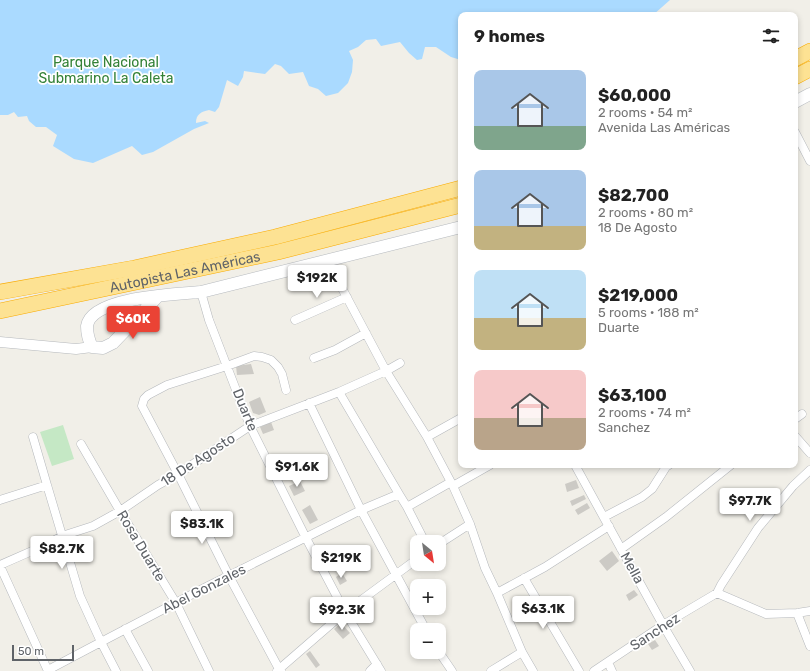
<!DOCTYPE html>
<html lang="en">
<head>
<meta charset="utf-8">
<style>
  body { margin:0; font-family:Rubik,sans-serif; background:#f6f6f6; color:#222; height:100vh; display:flex; flex-direction:column; font-size:15px; white-space:nowrap }
  * { box-sizing:border-box; margin:0 }
  p { font-size:13px; color:#767676 }
  .icon { flex:none; width:22px; height:22px; fill:none; stroke:currentColor; stroke-width:2; stroke-linecap:round; stroke-linejoin:round }
  .map { position:relative; flex:1; overflow:hidden }
  .side { position:absolute; left:458px; top:12px; width:340px; height:456px; display:flex; flex-direction:column; background:#fff; border-radius:8px; box-shadow:0 2px 6px #0003 }
  .side>* { flex:none }
  .needle { width:26px; rotate:150deg }
  .fabs { position:absolute; left:410px; top:535px; display:grid; gap:8px }
  .fabs a { display:grid; place-items:center; width:36px; height:36px; border-radius:8px; background:#fff; box-shadow:0 2px 6px #0003; font-size:20px }
  .scale { position:absolute; left:12px; bottom:10px; width:62px; box-sizing:border-box; padding-left:4px; border:2px solid #5f6368; border-top:0; font-size:11px; line-height:14px; white-space:nowrap; color:#5f6368; -webkit-text-stroke:3px #fff; paint-order:stroke }
  .price { position:absolute; translate:-50% -34px; padding:0 9px; border-radius:4px; background:#fff; color:#222; font-size:13px; line-height:26px; filter:drop-shadow(0 1px 2px #0008) }
  .price::after { content:''; position:absolute; left:50%; top:24px; width:12px; height:9px; margin-left:-6px; background:inherit; clip-path:polygon(0 0,100% 0,50% 100%) }
  .price.current { background:#ea4335; color:#fff }
  ul { padding:0; list-style:none }
  li { display:flex; align-items:center; gap:12px; height:100px; padding:0 16px }
  li span { display:grid; place-items:center; flex:none; width:112px; height:80px; border-radius:8px; color:#555 }
  li>.icon { margin-inline-start:auto }
  span .icon { width:48px; height:48px; fill:#fffc; stroke-width:1 }
  li b { font-size:17px }
  h2 { display:flex; justify-content:space-between; align-items:center; height:48px; padding:0 16px; font-size:17px }
  .map>svg:first-child { display:block }
  .green { fill:#c5e8c5 }
  .water { fill:#aadaff }
  .building { fill:#cccac5 }
  .lines { fill:none; stroke-linecap:round; stroke-linejoin:round }
  .minor-casing { stroke:#b5b8bc; stroke-width:9 }
  .tertiary-casing { stroke:#b5b8bc; stroke-width:11 }
  .secondary-casing { stroke:#b6babf; stroke-width:13 }
  .motorway-casing { stroke:#f9ab00; stroke-width:16 }
  .minor { stroke:#fff; stroke-width:8 }
  .tertiary { stroke:#fff; stroke-width:10 }
  .secondary { stroke:#fff; stroke-width:12 }
  .motorway { stroke:#fde293; stroke-width:15 }
  .labels { text-anchor:middle; dominant-baseline:central; stroke-width:3.5; stroke-linejoin:round; paint-order:stroke }
  .park-label { font-size:14px; fill:#348238; stroke:#fff }
  .street-label { font-size:14px; fill:#5f6368; stroke:#fff }
</style>
</head>
<body>
<div class="map">
<svg width="810" height="671" viewBox="0 0 810 671">
  <rect width="100%" height="100%" fill="#f1efe8"/>
  <!-- green -->
  <path class="green" d="M63,425L74,459L52,466L40,432Z"/>
  <!-- water -->
  <path class="water" d="M0,0H670L653,15H461V60L451,57L436,47H425L422,59L417,60L409,53L400,42L381,46L376,39L366,40L358,47L349,51L353,60L352,72L348,83L338,93L326,96L318,89L309,86L303,72L289,74L281,66L275,64L265,74L244,71L243,77L238,86L227,80L219,107L215,112L209,110C201,112 196,114 196,123L205,121L209,123L194,129L153,152L142,155L132,146L93,163L74,159L53,146L57,135L46,127H36L29,121L27,116L18,117L14,112L8,115H0Z"/>
  <!-- building -->
  <path class="building" d="M251,364L254,374L237,375L236,366Z
    M260,397L266,412L259,415L253,413L249,402Z
    M271,422L274,430L263,434L260,427Z
    M576,480L579,488L567,492L565,484Z
    M300,481L305,491L294,496L289,486Z
    M584,495L586,499L572,506L570,501Z
    M587,503L590,508L578,515L575,510Z
    M310,505L318,520L310,524L302,510Z
    M612,551L619,561L607,571L599,561Z
    M339,552L343,558L330,566L326,559Z
    M342,573L347,581L340,585L336,577Z
    M634,590L638,595L629,601L626,595Z
    M341,623L350,633L343,639L334,629Z
    M655,640L659,646L652,650L648,644Z
    M310,651L320,665L316,668L306,654Z"/>
  <g class="lines">
    <defs>
      <path id="minor" d="M795,132L810,161
        M327,260L386,371L427,437L453,486L470,524L485,568L497,593L522,652L533,671
        M201,292L209,320L250,426L306,538L345,612L381,671
        M295,320L347,297
        M314,358L335,350L366,333
        M339,392L399,494
        M309,403L361,510L426,630
        M795,419L802,414
        M795,436L810,453
        M33,437L47,485
        M427,437L461,418
        M81,444L120,511L176,603L209,671
        M575,465L663,625L690,671
        M453,486L490,465
        M0,500L47,485L80,596L101,642L116,671
        M407,507L425,542
        M604,517L642,497L652,489L666,467L669,465
        M439,544L470,524
        M621,549L666,517L731,465
        M0,565L48,544L62,536L93,526L120,511L158,485L178,474L250,426L339,392L386,371L400,363
        M0,566L48,671
        M524,578L579,671
        M497,593L545,567L609,526
        M717,593L721,585L758,528L793,486L810,470
        M717,593L766,614L797,613L810,611
        M797,613L810,646
        M125,629L148,671
        M439,652L452,671
        M608,662L612,671
        M48,670L101,642L206,587L361,510L399,494L407,507L451,482
        M277,671L345,612L417,559
        M281,671L279,669L229,576L178,474L142,406L144,399L148,395L167,385L227,366L254,356L262,357L271,360L278,367L282,374L286,390
        M370,671L377,664
        M491,671L522,652
        M594,671L663,625L717,593"/>
      <path id="tertiary" d="M0,342L76,349L92,347"/>
      <path id="secondary" d="M795,102L810,94
        M158,296L113,343L103,348L92,347C89,341 87,334 87,326C91,297 177,294 201,292L461,227"/>
      <g id="motorway">
        <path d="M795,59L810,51"/>
        <path d="M795,77L810,69"/>
        <path d="M0,292L134,268L275,237L461,188"/>
        <path id="s1" d="M0,311L278,252L461,205"/>
      </g>
    </defs>
    <!-- minor casing -->
    <use href="#minor" class="minor-casing"/>
    <!-- tertiary casing -->
    <use href="#tertiary" class="tertiary-casing"/>
    <!-- secondary casing -->
    <use href="#secondary" class="secondary-casing"/>
    <!-- motorway casing -->
    <use href="#motorway" class="motorway-casing"/>
    <!-- minor -->
    <use href="#minor" class="minor"/>
    <!-- tertiary -->
    <use href="#tertiary" class="tertiary"/>
    <!-- secondary -->
    <use href="#secondary" class="secondary"/>
    <!-- motorway -->
    <use href="#motorway" class="motorway"/>
  </g>
  <g class="labels">
    <!-- park labels -->
    <g class="park-label">
      <text x="106" y="62">Parque Nacional<tspan x="106" dy="16">Submarino La Caleta</tspan></text>
    </g>
    <!-- street labels -->
    <g class="street-label">
      <text stroke="none"><textPath href="#s1" startOffset="189">Autopista Las Américas</textPath></text>
      <text transform="translate(245 410) rotate(68)">Duarte</text>
      <text transform="translate(198 460) rotate(-33)">18 De Agosto</text>
      <text transform="translate(141 546) rotate(59)">Rosa Duarte</text>
      <text transform="translate(632 568) rotate(61)">Mella</text>
      <text transform="translate(204 589) rotate(-27)">Abel Gonzales</text>
      <text transform="translate(655 632) rotate(-33)">Sanchez</text>
    </g>
  </g>
</svg>
<div class="fabs">
<a><svg class="needle" viewBox="-14 -14 28 28"><path d="M0-13l5 13h-10z" fill="#e53935"/><path d="M0 13l5-13h-10z" fill="#767676"/></svg></a>
<a>+</a>
<a>−</a>
</div>
<div class="scale">50 m</div>
<b class="price" style="left:317px;top:299px">$192K</b>
<b class="price current" style="left:133px;top:340px">$60K</b>
<b class="price" style="left:297px;top:488px">$91.6K</b>
<b class="price" style="left:750px;top:522px">$97.7K</b>
<b class="price" style="left:202px;top:545px">$83.1K</b>
<b class="price" style="left:62px;top:570px">$82.7K</b>
<b class="price" style="left:341px;top:579px">$219K</b>
<b class="price" style="left:543px;top:630px">$63.1K</b>
<b class="price" style="left:342px;top:631px">$92.3K</b>
<section class="side">
<h2>9 homes<svg class="icon" aria-label="filters" viewBox="0 0 24 24"><path d="M4 7h16M4 17h16"/><circle cx="9" cy="7" r="2"/><circle cx="15" cy="17" r="2"/></svg></h2>
<ul>
<li><span style="background:linear-gradient(#a9c7e8 70%,#7fa58c 0)"><svg class="icon" aria-label="home" viewBox="0 0 24 24"><path d="M3 11l9-7 9 7M6 9v11h12V9"/></svg></span><div><b>$60,000</b><p>2 rooms · 54 m²</p><p>Avenida Las Américas</p></div></li>
<li><span style="background:linear-gradient(#a9c7e8 70%,#c2b280 0)"><svg class="icon" aria-label="home" viewBox="0 0 24 24"><path d="M3 11l9-7 9 7M6 9v11h12V9"/></svg></span><div><b>$82,700</b><p>2 rooms · 80 m²</p><p>18 De Agosto</p></div></li>
<li><span style="background:linear-gradient(#bfe0f5 60%,#c2b280 0)"><svg class="icon" aria-label="home" viewBox="0 0 24 24"><path d="M3 11l9-7 9 7M6 9v11h12V9"/></svg></span><div><b>$219,000</b><p>5 rooms · 188 m²</p><p>Duarte</p></div></li>
<li><span style="background:linear-gradient(#f6c9c9 60%,#b9a48a 0)"><svg class="icon" aria-label="home" viewBox="0 0 24 24"><path d="M3 11l9-7 9 7M6 9v11h12V9"/></svg></span><div><b>$63,100</b><p>2 rooms · 74 m²</p><p>Sanchez</p></div></li>
</ul>
</section>
</div>
</body>
</html>
